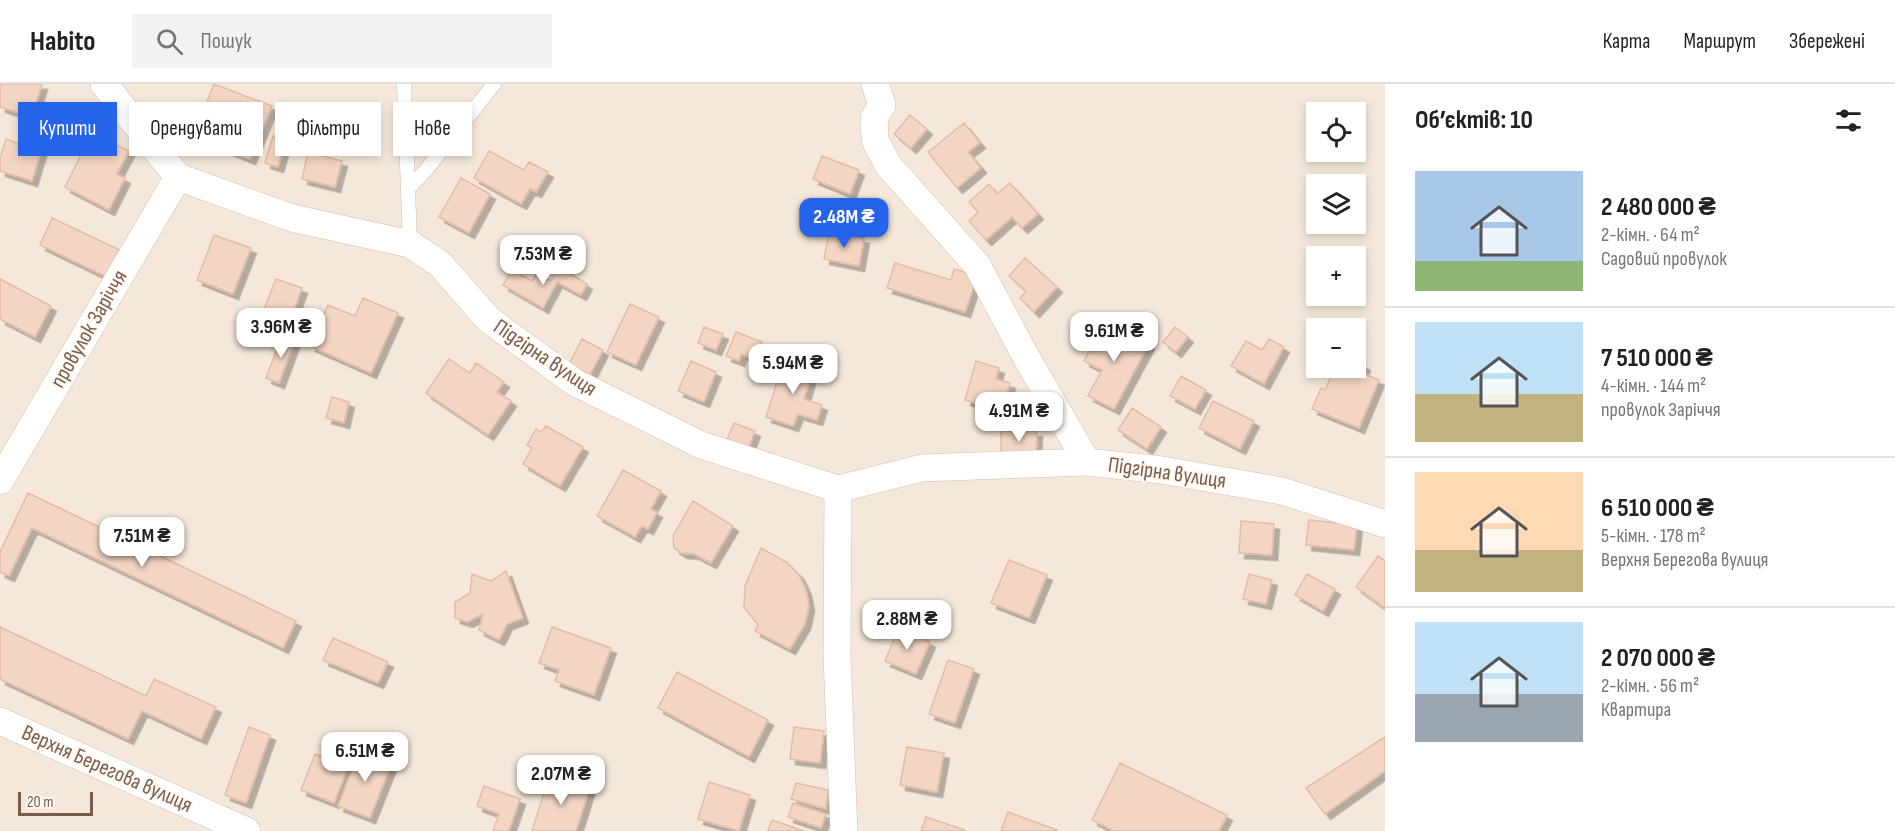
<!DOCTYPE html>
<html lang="uk">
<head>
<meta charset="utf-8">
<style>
  body { margin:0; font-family:"Sofia Sans Condensed",sans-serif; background:#f2f2f2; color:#222; height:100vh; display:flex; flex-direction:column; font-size:22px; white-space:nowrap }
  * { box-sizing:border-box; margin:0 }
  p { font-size:20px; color:#767676 }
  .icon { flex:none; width:33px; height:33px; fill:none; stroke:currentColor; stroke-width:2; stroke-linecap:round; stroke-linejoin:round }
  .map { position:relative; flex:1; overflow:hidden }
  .drawer { display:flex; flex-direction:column; background:#fff; width:510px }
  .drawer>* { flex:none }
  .guide { position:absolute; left:18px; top:18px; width:570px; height:54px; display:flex; gap:12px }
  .tools { position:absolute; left:1306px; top:18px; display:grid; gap:12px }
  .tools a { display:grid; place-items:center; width:60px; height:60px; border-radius:0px; background:#fff; box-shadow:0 3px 9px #0003; font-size:30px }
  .scale { position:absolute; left:18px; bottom:15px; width:75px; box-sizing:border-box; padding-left:6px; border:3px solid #7a5c4d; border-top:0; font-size:16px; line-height:21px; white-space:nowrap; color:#7a5c4d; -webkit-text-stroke:4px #fffaf3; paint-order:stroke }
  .price { position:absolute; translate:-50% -51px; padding:0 14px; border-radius:12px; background:#fff; color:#222; font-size:20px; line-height:39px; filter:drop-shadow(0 2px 3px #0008) }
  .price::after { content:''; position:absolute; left:50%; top:36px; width:18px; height:14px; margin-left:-9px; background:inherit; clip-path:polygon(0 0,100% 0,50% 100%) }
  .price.active { background:#2563eb; color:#fff }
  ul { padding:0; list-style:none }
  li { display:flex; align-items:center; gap:18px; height:150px; padding:0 30px }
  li+li { border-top:2px solid #e0e0e0 }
  li span { display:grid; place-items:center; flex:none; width:168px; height:120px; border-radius:0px; color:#555 }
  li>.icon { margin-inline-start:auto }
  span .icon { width:72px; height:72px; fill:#fffc; stroke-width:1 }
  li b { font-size:26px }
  h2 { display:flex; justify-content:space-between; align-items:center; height:72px; padding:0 30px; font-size:26px }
  .tag { padding:0 21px; border-radius:0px; background:#fff; box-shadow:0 3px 9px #0003; font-size:21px; line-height:54px }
  .tag.active { background:#2563eb; color:#fff }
  header { display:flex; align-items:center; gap:36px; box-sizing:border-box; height:84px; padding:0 30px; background:#fff; border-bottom:2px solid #e0e0e0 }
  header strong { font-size:28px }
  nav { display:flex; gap:33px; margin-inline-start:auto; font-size:21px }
  .search { width:420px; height:54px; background:#f2f2f2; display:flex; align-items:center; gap:15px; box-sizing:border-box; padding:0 21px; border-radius:0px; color:#767676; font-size:22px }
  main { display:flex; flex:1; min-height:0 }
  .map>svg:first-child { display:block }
  .residential { fill:#f5e8da; fill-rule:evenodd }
  .building { fill:#f3d5c3; stroke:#e6bba3; stroke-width:1.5; filter:url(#shadow) }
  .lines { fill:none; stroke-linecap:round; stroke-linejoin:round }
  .service-casing { stroke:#d1beb0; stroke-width:15 }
  .minor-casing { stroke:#d1beb0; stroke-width:28 }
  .service { stroke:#fff; stroke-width:14 }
  .minor { stroke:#fff; stroke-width:27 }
  .labels { text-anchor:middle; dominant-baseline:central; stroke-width:4.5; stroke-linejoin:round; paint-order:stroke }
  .street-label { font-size:22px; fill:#7a5c4d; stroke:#fffaf3 }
</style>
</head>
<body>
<header>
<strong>Habito</strong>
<div class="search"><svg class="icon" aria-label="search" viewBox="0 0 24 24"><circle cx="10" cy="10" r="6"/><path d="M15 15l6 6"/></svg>Пошук</div>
<nav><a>Карта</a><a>Маршрут</a><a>Збережені</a></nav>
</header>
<main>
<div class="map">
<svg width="1385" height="747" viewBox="0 0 1385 747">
  <defs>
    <filter id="shadow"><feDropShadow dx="5.5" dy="5.5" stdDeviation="0" flood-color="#0004"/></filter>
  </defs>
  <rect width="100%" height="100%" fill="#fdf6ec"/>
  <!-- residential -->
  <path class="residential" d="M0,0H1385V747H0ZM1317,28H1356V68H1317ZM1317,100H1356V140H1317ZM1317,172H1356V212H1317ZM1317,244H1356V284H1317Z"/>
  <!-- building -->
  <path class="building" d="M0,0H42L32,33L0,23Z
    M214,0L272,22L250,75L193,52Z
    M910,31L927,45L911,64L894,50Z
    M964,39L980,59L968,68L981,84L957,104L928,68Z
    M92,49L129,67L117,90L125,94L109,126L65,103Z
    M273,52L286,56L278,83L265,79Z
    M6,55L41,67L32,97L0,87V74Z
    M489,67L524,86L529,78L548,88L536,108L530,105L521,120L474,94Z
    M308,68L342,77L335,103L302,95Z
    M822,72L859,86L850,110L813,95Z
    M461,94L490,110L469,149L439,133Z
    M1010,99L1038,130L1022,144L1012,133L986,156L969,137L978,128L969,118L989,100L997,110Z
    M52,134L120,166L107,193L40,161Z
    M829,149L864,154L859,182L824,175Z
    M214,151L251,164L233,210L197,196Z
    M1025,174L1057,203L1034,228L1020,214L1026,207L1009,192Z
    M895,179L951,196L954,185L977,192L965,228L887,204Z
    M559,183L587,200L581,211L557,198L543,224L503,201L512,186L532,197L537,190L551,197Z
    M0,195L51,222L35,253L0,235Z
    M276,195L302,204L288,243L261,233Z
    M363,214L398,229L371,289L310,262L328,221L355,232Z
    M630,220L659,233L636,281L607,268Z
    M1105,237L1149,260L1114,325L1088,312L1102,286L1084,277Z
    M704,243L723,250L716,266L698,259Z
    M1175,243L1188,253L1176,268L1163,258Z
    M736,248L762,258L755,276L741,270L739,277L726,272Z
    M282,251L295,256L279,299L266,294Z
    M582,255L603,266L590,291L569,280Z
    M1269,255L1284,263L1264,300L1231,282L1246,257L1262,266Z
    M449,275L470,289L476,279L504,298L497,308L511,317L488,351L426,309Z
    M784,276L813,285L804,315L822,321L817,336L798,330L793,342L766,333Z
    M691,277L716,288L704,318L678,307Z
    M976,277L999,284L996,295L1010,299L999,338L981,333L985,322L965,316Z
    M1356,277L1365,281L1362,289L1379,296L1359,344L1312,325L1321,304L1325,306L1335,284H1356Z
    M1181,292L1206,306L1195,325L1170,312Z
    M332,313L349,318L344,339L326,334Z
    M1213,317L1254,337L1240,365L1199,344Z
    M1132,324L1161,343L1147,365L1118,346Z
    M734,339L755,347L748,366L726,358Z
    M546,342L583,363L560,402L523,380L532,364L527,361L536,345L541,348Z
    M1001,347H1037L1036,371L1001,370Z
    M623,386L661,407L651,425L657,428L648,445L642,442L635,453L597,432Z
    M28,409L296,537L283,564L32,444L9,492L0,488V468Z
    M693,417L733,442L711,479L694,470L682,469L674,464L673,452Z
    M1309,436L1357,441L1354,466L1306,461Z
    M1241,437L1274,440L1272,471L1239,469Z
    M761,464L788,479L799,491L806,506L809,522L805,540L790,565L755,547L758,541L744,523L745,502Z
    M1378,472L1385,477V524L1356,503Z
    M1009,476L1047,491L1029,534L991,519Z
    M506,487L523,534L507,540L499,556L479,546L483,530L467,538L455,534V518L470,509L472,490L491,497Z
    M1249,490L1272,496L1266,520L1243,515Z
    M1307,490L1335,505L1323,527L1295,511Z
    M0,543L146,612L154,595L216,623L201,655L142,627L128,655L0,595Z
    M552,543L611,564L594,611L555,597L559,586L539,579Z
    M899,544L930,558L916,590L885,577Z
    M333,554L388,578L378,599L323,576Z
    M948,576L974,585L955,639L929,630Z
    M677,588L768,636L749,673L658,624Z
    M249,643L270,651L246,719L225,711Z
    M794,643L824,647L820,679L790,675Z
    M1385,653V687L1325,730L1306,704Z
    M361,663L393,676L370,734L338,722Z
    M907,663L944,669L937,708L900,701Z
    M315,670L348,683L334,719L301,706Z
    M1120,679L1227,731L1219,747H1114L1092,736Z
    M550,690L590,703L576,747H532Z
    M709,698L750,711L739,747L698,735Z
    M796,699L828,706L826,725L791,715Z
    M484,702L520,715L509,747H493L499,730L477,722Z
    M793,719L826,730L821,744L788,733Z
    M1008,728L1057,746V747H1001Z
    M926,733L965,746L964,747H921Z
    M772,736L804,747H768Z"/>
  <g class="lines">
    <defs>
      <path id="service" d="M404,0L408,105
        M410,160L408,105L426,86L494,0"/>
      <path id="minor" d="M104,0L178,93L292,134L410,160L440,180L489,236L574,298L701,361L838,405L922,384L1087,378L1162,386L1282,407L1385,440
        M875,0L882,21L874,34L875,56L888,81L977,181L1026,273L1087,378
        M0,397L178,93
        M838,405L837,573L844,747
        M0,637L247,747"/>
    </defs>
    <!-- service casing -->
    <use href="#service" class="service-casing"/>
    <!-- minor casing -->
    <use href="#minor" class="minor-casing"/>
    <!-- service -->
    <use href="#service" class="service"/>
    <!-- minor -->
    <use href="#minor" class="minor"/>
  </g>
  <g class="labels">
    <!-- street labels -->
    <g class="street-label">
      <text transform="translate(89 245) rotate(-60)">провулок Заріччя</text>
      <text transform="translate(545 274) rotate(34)">Підгірна вулиця</text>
      <text transform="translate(1167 389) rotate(8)">Підгірна вулиця</text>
      <text transform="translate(107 685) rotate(24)">Верхня Берегова вулиця</text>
    </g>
  </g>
</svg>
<div class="tools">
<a><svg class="icon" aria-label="locate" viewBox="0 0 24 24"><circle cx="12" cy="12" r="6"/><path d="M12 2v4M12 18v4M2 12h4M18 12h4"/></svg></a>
<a><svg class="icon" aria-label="layers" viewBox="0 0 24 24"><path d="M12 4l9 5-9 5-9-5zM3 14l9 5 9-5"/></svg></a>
<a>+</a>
<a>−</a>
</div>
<div class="scale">20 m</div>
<b class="price active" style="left:844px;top:165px">2.48M ₴</b>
<b class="price" style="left:543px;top:202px">7.53M ₴</b>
<b class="price" style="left:281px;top:275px">3.96M ₴</b>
<b class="price" style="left:1114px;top:279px">9.61M ₴</b>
<b class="price" style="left:793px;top:311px">5.94M ₴</b>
<b class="price" style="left:1019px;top:359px">4.91M ₴</b>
<b class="price" style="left:142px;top:484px">7.51M ₴</b>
<b class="price" style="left:907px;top:567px">2.88M ₴</b>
<b class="price" style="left:365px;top:699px">6.51M ₴</b>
<b class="price" style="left:561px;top:722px">2.07M ₴</b>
<div class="guide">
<a class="tag active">Купити</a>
<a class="tag">Орендувати</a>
<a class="tag">Фільтри</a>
<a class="tag">Нове</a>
</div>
</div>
<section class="drawer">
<h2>Об’єктів: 10<svg class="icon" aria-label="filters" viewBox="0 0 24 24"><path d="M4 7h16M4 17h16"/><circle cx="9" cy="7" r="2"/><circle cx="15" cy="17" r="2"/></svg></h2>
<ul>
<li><span style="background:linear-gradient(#a9c7e8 75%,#8fb573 0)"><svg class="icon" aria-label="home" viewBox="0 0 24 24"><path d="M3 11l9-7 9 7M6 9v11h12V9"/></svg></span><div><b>2 480 000 ₴</b><p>2-кімн. · 64 m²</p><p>Садовий провулок</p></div></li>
<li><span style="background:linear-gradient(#bfe0f5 60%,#c2b280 0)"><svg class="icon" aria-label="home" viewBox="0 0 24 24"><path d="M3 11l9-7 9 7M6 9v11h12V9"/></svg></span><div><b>7 510 000 ₴</b><p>4-кімн. · 144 m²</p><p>провулок Заріччя</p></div></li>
<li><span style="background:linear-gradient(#ffd9b3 65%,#c2b280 0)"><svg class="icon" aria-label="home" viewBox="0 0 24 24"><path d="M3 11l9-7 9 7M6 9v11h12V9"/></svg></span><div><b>6 510 000 ₴</b><p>5-кімн. · 178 m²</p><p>Верхня Берегова вулиця</p></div></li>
<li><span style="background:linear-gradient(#bfe0f5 60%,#9aa5b1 0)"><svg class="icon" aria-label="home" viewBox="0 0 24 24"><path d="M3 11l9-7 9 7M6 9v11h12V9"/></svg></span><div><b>2 070 000 ₴</b><p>2-кімн. · 56 m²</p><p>Квартира</p></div></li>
</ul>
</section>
</main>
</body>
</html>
